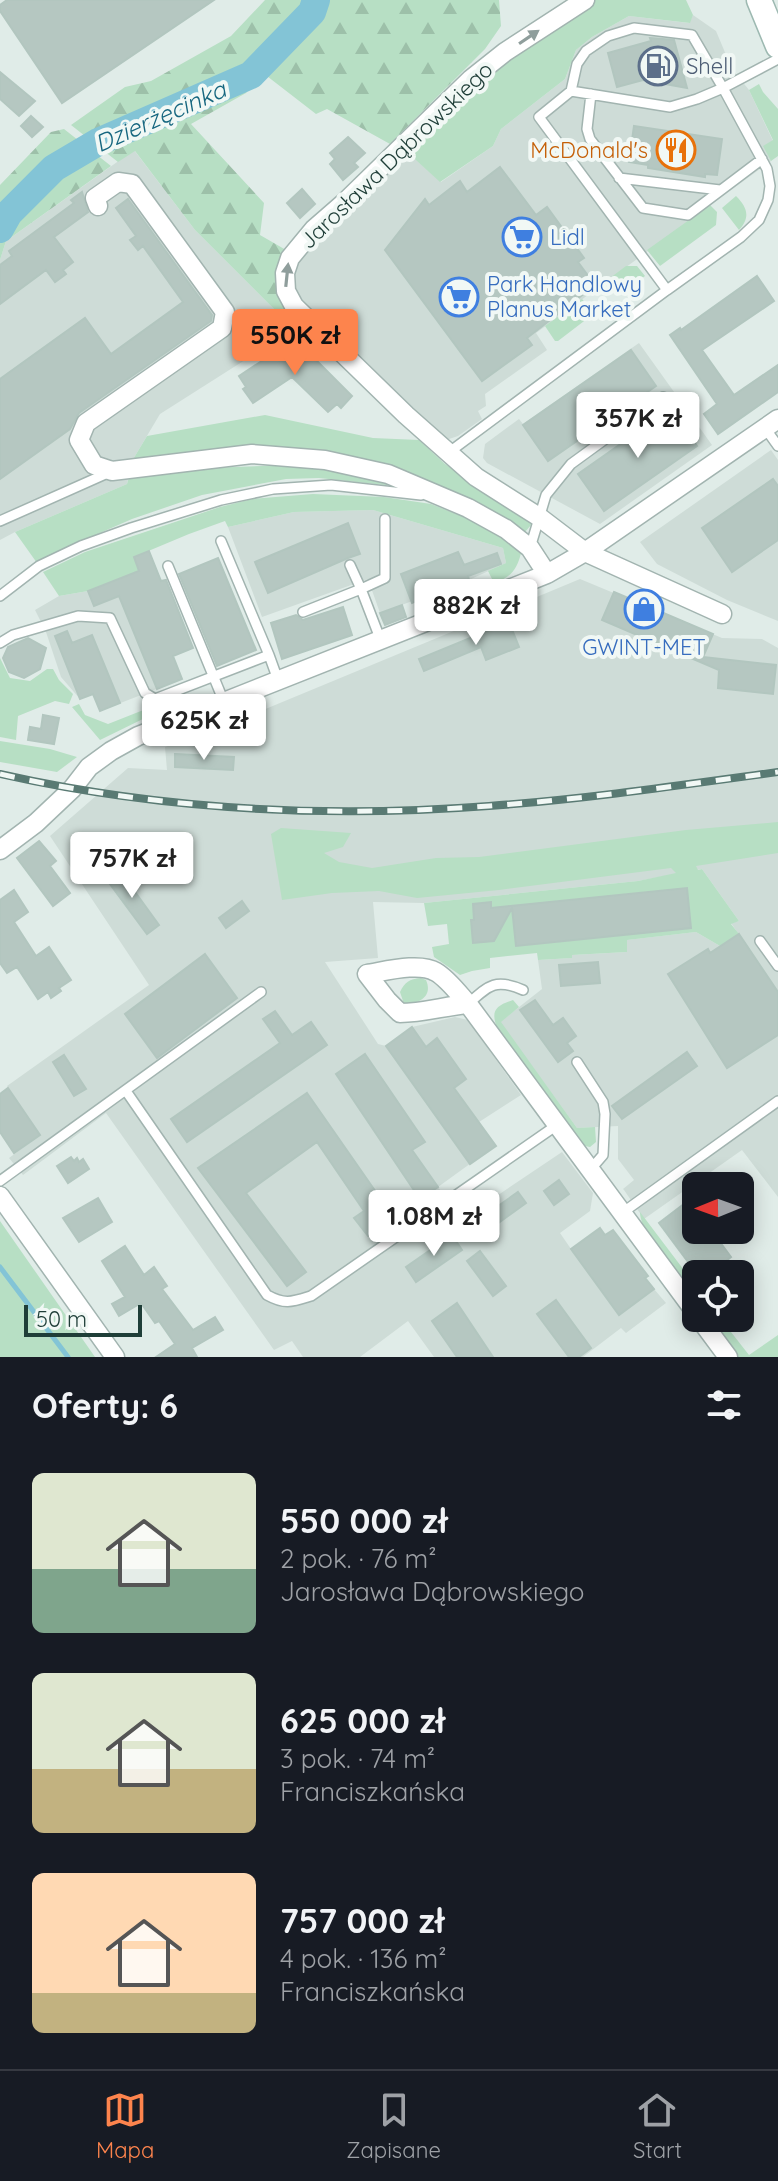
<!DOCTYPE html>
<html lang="pl">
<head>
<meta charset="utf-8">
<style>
  body { margin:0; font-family:Quicksand,sans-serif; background:#242831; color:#f1f3f6; height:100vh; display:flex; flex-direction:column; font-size:30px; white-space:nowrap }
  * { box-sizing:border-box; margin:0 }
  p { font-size:26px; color:#9ea1a6 }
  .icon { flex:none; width:44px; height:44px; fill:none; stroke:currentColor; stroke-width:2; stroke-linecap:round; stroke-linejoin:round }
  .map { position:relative; height:1357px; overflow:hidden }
  .side { display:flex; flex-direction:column; background:#171b24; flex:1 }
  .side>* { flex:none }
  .needle { width:52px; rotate:269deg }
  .controls { position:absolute; left:682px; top:1172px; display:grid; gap:16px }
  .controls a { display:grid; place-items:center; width:72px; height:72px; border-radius:12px; background:#171b24; box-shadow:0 4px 20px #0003; font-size:40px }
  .scale { position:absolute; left:24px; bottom:20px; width:118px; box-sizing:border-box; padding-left:8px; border:4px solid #1f3e38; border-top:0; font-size:22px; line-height:28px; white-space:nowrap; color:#1f3e38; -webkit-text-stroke:6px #f1f8f5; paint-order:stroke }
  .price { position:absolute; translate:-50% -68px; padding:0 18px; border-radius:8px; background:#fff; color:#222; font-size:26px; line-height:52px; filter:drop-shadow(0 2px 4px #0008) }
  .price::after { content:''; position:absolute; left:50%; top:48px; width:24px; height:18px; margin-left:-12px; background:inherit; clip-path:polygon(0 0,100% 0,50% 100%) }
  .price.current { background:#fd844d; color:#111 }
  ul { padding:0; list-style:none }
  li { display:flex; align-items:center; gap:24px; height:200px; padding:0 32px }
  li span { display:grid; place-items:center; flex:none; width:224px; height:160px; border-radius:12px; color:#555 }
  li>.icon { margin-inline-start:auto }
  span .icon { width:96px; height:96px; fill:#fffc; stroke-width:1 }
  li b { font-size:34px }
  h2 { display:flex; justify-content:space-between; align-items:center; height:96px; padding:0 32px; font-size:34px }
  .dock { display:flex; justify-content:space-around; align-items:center; height:112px; border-top:2px solid #363941; background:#171b24; font-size:22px; color:#9ea1a6 }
  .dock a { display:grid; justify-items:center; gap:4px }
  .dock .current { color:#fd844d }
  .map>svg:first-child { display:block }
  .built { fill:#cedcd7 }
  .grass { fill:#b7dfc4 }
  .forest { fill:url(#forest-firs) }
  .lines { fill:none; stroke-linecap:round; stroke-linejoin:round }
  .stream { stroke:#83c4d6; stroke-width:5 }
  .river { stroke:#83c4d6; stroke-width:28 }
  .building { fill:#b5c7c1; stroke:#b2c6bf; stroke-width:2 }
  .lane-casing { stroke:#a2b4b0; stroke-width:12 }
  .street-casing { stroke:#a2b4b0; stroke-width:21 }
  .secondary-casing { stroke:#9db9b1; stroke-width:27 }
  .lane { stroke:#fff; stroke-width:9 }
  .street { stroke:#fff; stroke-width:18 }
  .secondary { stroke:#fff; stroke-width:24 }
  .rail-casing { stroke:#597a73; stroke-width:8 }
  .rail { stroke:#f1f8f5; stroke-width:5; stroke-dasharray:15; stroke-linecap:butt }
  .oneway { fill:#8f9e9c }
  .labels { text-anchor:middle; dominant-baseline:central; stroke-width:8; stroke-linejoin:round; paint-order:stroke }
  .service-label { font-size:22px; fill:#4e5e75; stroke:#f1f8f5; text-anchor:start }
  .food-label { font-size:22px; fill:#c56008; stroke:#f1f8f5; text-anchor:end }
  .street-label { font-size:22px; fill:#1f3e38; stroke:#f1f8f5 }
  .shop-label { font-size:22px; fill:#366cbe; stroke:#f1f8f5; text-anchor:start }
  .water-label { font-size:24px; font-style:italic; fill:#15667f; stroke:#f1f8f5 }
</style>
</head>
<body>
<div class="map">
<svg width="778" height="1357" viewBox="0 0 778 1357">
  <defs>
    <pattern id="forest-firs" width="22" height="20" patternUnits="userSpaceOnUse" patternTransform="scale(2)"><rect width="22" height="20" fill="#b7dfc4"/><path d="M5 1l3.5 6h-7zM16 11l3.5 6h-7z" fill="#9dc0a9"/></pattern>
  </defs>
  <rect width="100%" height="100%" fill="#e0ece8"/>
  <!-- built -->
  <path class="built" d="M693,15L716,31L732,69L749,90L773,141L764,146L771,161L536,333L547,350L485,394L486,406L478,411L482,419L458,436L449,439L440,438L296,298L291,287L295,261L304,248L406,151L441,182L493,146L501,129L565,79L576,50L592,37L629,16L689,23Z
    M134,150L195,230L294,329L160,414L132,461L127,484L15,532L0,540V260L6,241Z
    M639,343L712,445L600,524L487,463L483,458L485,444L519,419L523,424Z
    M771,450L778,460V621L727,600L657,564L640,542Z
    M373,510L503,548L506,563L469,580L380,613L368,579L262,617L228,527L294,512Z
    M139,571L182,679L100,711L93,694L80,699L61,677L46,632L35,610L59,596L88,591Z
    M580,579L722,638L762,639L778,648V992L731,923L739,921L702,869L638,881L424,903L373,902L378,958L325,962L378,1044L386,1046L412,1027L455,1017L468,1020L521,1095L479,1122L496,1145L438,1187L461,1220L562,1152L593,1193L590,1211L560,1233L571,1249L619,1314L654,1289L666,1303L626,1333L621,1328L583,1357H434L408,1321L360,1357H303L292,1341L274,1350L106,1113L23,1175L9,1158L40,1135L7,1086L149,985L50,836L128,768L167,770L165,747L251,715L502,611L504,613L532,602V599Z
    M696,932L720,946L778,1033V1197L742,1150L644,1219L624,1190L623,1189L634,1180L618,1159V1126L577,1128L500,1022L542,989L538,960L571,958L572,955L627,952L626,940Z"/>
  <!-- grass -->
  <path class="grass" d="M594,0H686L693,15L690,23L629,16L592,37L576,50L565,79L501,129L493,146L440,182L406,151L503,60Z
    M759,84L763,92L778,109V156L771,161L763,146L773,140L749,90Z
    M736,196C747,207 751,217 739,230L722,208Z
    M710,205L717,212L716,225L660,266L647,250Z
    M626,266H637L645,276L618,296L606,281Z
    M582,299L593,312L592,315L558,341H555L545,326Z
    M265,415L373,438L419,440L445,464L529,519L531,525L525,532L494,514L406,471L367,460L132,461L147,436Z
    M293,465L331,470L404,487L319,478L286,479L202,495L132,519L77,543L37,563L15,532L127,484L129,477L205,468Z
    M313,494L384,497L431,504L469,519L516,545L521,553C517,570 510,578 494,583L488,571L506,563L503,548L373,510L294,512L228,527L225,521L189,534L134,557L139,571L88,591L59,596L43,572L85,552L220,507L252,499Z
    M0,658L10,678L30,681L47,669H53L59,680L73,694L69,704L55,701L18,716L16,740L0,737Z
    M79,704L85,715L108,724L146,709L149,716L100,740L72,707Z
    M0,741L50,749L77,757L57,772L0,762Z
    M778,822V853L696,866L698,870L702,869L739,921L731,924L739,934L720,946L696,932L627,940V952L572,955V958L538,960L537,953L490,958V968L472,971L460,975L434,957L432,947L449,944L447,924L428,926L424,903L638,881L676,873L671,868L499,890L417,898L379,891L332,893L282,900L271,834L281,828L351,833L343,847L324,853L339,862L372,868L436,858L479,857L686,830Z
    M421,978L426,980C433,996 420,1004 404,1004L400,992C405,982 409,979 421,978Z
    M513,1000L519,1007L501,1022L577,1128L595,1127L596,1142L590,1147L585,1146L498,1030C490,1011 495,1006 513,1000Z
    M640,1212L696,1286V1301C681,1281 640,1235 640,1212Z
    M0,1221L95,1357H0Z
    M709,1318H720L749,1355L778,1335V1357H737Z"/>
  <!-- forest -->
  <path class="forest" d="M265,0H499L501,26L485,49L390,144L327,109L316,114L263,73L246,93L191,124L264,203L260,235L286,250L275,271L277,286L298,324L294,329L195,230L135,151L118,162L71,125L125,87L151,81L231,36Z
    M64,129L111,166L6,241L0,260V185L51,132Z"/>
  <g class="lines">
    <!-- stream -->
    <path class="stream" d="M0,1267L68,1357"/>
    <!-- river -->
    <path class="river" d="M0,229L9,213L54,168L98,142L251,75L312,12L316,0"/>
  </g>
  <!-- building -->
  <path class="building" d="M7,0H214L62,103L0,11V5Z
    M650,38L674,40L687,88L643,80L617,87L608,53L651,41Z
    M0,72L35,101L19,116L0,99Z
    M31,116L43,127L32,137L21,126Z
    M634,126L722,139L717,175L705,174V177L661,170L648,168V165L629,162Z
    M348,137L365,153L354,163L358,167L343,180L330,164L335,159L330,153Z
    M500,167L536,215L547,207L584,258L578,262L595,285L527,338L532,345L482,381L385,250L425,199L429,205L460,181L467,192Z
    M302,189L315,204L300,218L287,203Z
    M82,192L88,212L54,237L73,262L63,270L66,274L55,282L46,270L0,304V265L12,256L9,251L74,203L71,200Z
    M128,199L212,315L211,321L79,413L70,429L0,479V379L85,318L111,354L183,302L143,246L138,250L130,240L136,236L116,208Z
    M757,276L774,301L702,350L734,395L778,365V392L718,434L704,414L717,404L670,335L680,328L681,330Z
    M295,339L352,396L341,408L337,404L328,412L292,377L253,403L243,389L246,387L239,376Z
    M631,350L656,386L548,461L523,425Z
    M672,408L697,446L604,511L578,474Z
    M773,479L778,486V540L732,572L702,528Z
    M348,523L360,554L348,558L268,593L255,562Z
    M149,551L161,581L166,580L193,648L173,656L182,679L157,689L119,596L94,606L88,591L139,571L134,557Z
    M458,552L464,565L497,553L501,564L468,576L469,580L412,603L401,574Z
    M218,558L256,650L217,666L179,574Z
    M614,592L713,634L703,657L776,665L773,694L718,688L719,670L602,620Z
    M402,605L406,617L385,625L380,613Z
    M343,607L352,635L282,659L271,623L296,615L303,620Z
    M509,622L519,647L486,660L481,647L424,671L419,659Z
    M67,631L72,643L92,635L120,703L100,711L93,694L80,699L55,636Z
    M28,638L46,648L40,669L24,678L9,672L3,658L8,647Z
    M43,715L59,718L54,744L28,740L30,727L41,729Z
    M175,754L234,757L233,770L175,767Z
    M39,841L56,861L50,866L70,893L53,906L17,858Z
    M117,867L159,925L147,934L104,876Z
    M687,888L691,928L516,946L512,908L494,941L473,943L471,920H474L473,904L491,902V908Z
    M14,890L28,912L14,922L36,956L49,947L71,980L59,988L61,991L51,998L48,992L38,999L17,967L7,973L0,963V900Z
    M242,901L249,911L226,928L219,918Z
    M739,934L778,992V1035L727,1068L668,974L708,949L710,953Z
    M205,954L237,998L157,1058L125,1014Z
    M598,962L600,983L561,986L559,965Z
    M535,1000L553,1025L563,1018L576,1036L567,1043L573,1051L558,1062L520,1010Z
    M275,1011L292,1035L311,1022L327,1045L187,1142L171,1119L280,1043L263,1019Z
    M412,1027L426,1047L437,1038L466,1079L454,1088L496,1146L470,1164L386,1046Z
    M687,1052L697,1066L622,1119L612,1106Z
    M365,1054L425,1142L412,1150L438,1187L420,1199L336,1074Z
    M64,1055L86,1089L74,1096L53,1062Z
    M8,1088L40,1135L14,1153L0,1132V1094Z
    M307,1093L394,1218L368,1236L354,1218L364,1211L317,1142L246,1193L306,1272L287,1286L198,1168Z
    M71,1157L74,1161L77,1158L79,1162L83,1159L89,1169L68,1183L57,1166Z
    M559,1180L569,1194L554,1205L544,1191Z
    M518,1192L526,1203L493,1227L484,1216Z
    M98,1198L112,1222L79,1242L63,1218Z
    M688,1201L696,1211V1230H711L731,1257L709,1274H697L659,1223Z
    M600,1228L605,1235L613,1230L648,1276L645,1278L654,1289L619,1315L571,1249Z
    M452,1235L462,1250L416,1282L406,1267Z
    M125,1246L144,1275L154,1267L167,1286L162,1289L193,1330L215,1317L223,1330L192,1348L197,1357H156L175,1344L159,1321L155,1323L141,1303L119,1316L112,1304L125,1297L102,1261Z
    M480,1251L506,1286L493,1296L467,1261Z
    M556,1300L591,1348L579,1357H569L537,1314Z
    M457,1303L493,1357H457L432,1321Z"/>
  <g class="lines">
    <defs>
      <path id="lane" d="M571,91L577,64L586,51L608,36L634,28L692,35L723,88L767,169L770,186L768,200L759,220L741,237L667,290
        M591,94L587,129L590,139L643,208L688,215L762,159
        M619,178L720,190
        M765,428L778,446
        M448,453L667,290L539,117L571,91L670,107L697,99L723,88L778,59
        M0,521L110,472
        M530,548L546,495L571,464L663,397
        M168,566L224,702
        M0,596L39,566L81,546L131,528L221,500L273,489L331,485L421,495
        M303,612L361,589L350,565
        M381,641L361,589L385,578V519
        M0,643L13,635L78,616L110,618L145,693L155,699L164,726
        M269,655L278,680
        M155,699L269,655L221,541
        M760,941L778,966
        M468,1004C489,985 496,978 523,990
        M577,1062L603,1102L605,1114L603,1155L590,1170
        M126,1091L267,1295C285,1305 292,1302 311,1296L557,1125
        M0,1181L261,992
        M622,1213L778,1101"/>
      <path id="street" d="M585,0L505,52L471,79L345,202L314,229L290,258L285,273L286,291L294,306L406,415L476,477L539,517L585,552L722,614
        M98,206L95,198L118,182L132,184L225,312L222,328L86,423L79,440L94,465L112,471L252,454L325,460L388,474L468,508L506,529L530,548L547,574
        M0,850L36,823L72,789L89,767L111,751L138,736L547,574L585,552L778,419
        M468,1004C445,1006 423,1013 400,1013L387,1000L367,974C386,971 420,962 436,972C448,979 459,994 468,1004L696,1313
        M0,1196L115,1357
        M699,1318L728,1357"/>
      <path id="secondary" d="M759,0L778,46"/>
    </defs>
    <!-- lane casing -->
    <use href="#lane" class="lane-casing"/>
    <!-- street casing -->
    <use href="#street" class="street-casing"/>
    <!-- secondary casing -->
    <use href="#secondary" class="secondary-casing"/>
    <!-- lane -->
    <use href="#lane" class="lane"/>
    <!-- street -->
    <use href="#street" class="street"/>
    <!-- secondary -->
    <use href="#secondary" class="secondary"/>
    <defs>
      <path id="rail" d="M0,774C160,810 326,818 489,806C586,799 682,785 778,772"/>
    </defs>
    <!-- rail casing -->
    <use href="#rail" class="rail-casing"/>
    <!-- rail -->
    <use href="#rail" class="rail"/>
  </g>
  <!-- one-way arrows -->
  <defs><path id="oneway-solid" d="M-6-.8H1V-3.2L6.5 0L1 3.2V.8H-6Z" transform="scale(2)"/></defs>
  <g class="oneway">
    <use href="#oneway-solid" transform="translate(529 37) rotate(-34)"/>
    <use href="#oneway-solid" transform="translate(287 275) rotate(-84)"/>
  </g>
  <!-- icons -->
  <defs>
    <symbol id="fuel-ring" viewBox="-11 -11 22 22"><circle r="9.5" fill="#f1f8f5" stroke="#5c6f8a" stroke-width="1.5"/><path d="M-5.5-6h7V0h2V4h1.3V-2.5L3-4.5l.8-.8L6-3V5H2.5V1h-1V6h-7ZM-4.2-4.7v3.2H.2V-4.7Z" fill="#5c6f8a"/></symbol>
    <symbol id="restaurant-ring" viewBox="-11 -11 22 22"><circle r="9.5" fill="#f1f8f5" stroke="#e8710a" stroke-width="1.5"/><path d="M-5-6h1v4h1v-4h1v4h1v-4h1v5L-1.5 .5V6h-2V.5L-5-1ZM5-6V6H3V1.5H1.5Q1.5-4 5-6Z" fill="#e8710a"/></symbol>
    <symbol id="supermarket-ring" viewBox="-11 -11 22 22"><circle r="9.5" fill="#f1f8f5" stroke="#3f7fe0" stroke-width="1.5"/><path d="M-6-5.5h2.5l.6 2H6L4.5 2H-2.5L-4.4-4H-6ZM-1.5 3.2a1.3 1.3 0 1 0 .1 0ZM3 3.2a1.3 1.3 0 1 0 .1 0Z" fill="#3f7fe0"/></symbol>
    <symbol id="shop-ring" viewBox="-11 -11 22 22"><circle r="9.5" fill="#f1f8f5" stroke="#3f7fe0" stroke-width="1.5"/><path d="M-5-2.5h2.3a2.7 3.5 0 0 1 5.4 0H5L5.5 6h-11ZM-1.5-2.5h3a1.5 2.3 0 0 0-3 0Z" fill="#3f7fe0"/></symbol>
  </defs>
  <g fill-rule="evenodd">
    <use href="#fuel-ring" x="636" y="44" width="44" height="44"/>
    <use href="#restaurant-ring" x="654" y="128" width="44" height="44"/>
    <use href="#supermarket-ring" x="500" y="215" width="44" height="44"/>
    <use href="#supermarket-ring" x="437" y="275" width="44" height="44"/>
    <use href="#shop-ring" x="622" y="587" width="44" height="44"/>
  </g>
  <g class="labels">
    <!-- service labels -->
    <g class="service-label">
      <text x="686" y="66">Shell</text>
    </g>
    <!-- food labels -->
    <g class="food-label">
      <text x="648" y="150">McDonald's</text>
    </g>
    <!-- street labels -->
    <g class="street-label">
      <text transform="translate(396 155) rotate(-44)">Jarosława Dąbrowskiego</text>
    </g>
    <!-- shop labels -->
    <g class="shop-label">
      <text x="550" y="237">Lidl</text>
      <text x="487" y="284">Park Handlowy<tspan x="487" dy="25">Planus Market</tspan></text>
      <text x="644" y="647" text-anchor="middle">GWINT-MET</text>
    </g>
    <!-- water labels -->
    <g class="water-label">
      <text transform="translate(160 116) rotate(-24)">Dzierżęcinka</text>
    </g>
  </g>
</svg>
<div class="controls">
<a><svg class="needle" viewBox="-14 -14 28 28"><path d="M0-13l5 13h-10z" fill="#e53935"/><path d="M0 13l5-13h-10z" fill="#9ea1a6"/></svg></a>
<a><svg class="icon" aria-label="locate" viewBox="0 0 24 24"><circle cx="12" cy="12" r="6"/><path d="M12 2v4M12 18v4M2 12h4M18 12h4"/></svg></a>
</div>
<div class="scale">50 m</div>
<b class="price current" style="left:295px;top:377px">550K zł</b>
<b class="price" style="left:638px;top:460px">357K zł</b>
<b class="price" style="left:476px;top:647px">882K zł</b>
<b class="price" style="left:204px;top:762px">625K zł</b>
<b class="price" style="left:132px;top:900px">757K zł</b>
<b class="price" style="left:434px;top:1258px">1.08M zł</b>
</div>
<section class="side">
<h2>Oferty: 6<svg class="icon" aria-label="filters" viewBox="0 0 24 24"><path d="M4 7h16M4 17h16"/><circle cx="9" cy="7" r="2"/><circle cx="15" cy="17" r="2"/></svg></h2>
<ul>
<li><span style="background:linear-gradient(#dfe7d0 60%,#7fa58c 0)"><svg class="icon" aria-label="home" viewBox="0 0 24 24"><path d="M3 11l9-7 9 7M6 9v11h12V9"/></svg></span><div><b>550 000 zł</b><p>2 pok. · 76 m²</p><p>Jarosława Dąbrowskiego</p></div></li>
<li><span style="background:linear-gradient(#dfe7d0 60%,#c2b280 0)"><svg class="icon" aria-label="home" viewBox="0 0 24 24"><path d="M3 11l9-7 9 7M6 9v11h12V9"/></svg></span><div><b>625 000 zł</b><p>3 pok. · 74 m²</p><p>Franciszkańska</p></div></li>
<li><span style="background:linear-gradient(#ffd9b3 75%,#c2b280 0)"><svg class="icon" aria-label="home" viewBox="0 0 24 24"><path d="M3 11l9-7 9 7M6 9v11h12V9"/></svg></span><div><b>757 000 zł</b><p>4 pok. · 136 m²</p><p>Franciszkańska</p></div></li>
</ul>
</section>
<nav class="dock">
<a class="current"><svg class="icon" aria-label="map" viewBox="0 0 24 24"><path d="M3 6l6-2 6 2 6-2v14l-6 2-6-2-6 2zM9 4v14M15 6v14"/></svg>Mapa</a>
<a><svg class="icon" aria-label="saved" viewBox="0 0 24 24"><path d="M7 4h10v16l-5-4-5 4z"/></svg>Zapisane</a>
<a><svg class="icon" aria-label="home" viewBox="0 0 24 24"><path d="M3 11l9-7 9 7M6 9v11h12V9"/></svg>Start</a>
</nav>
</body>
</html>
